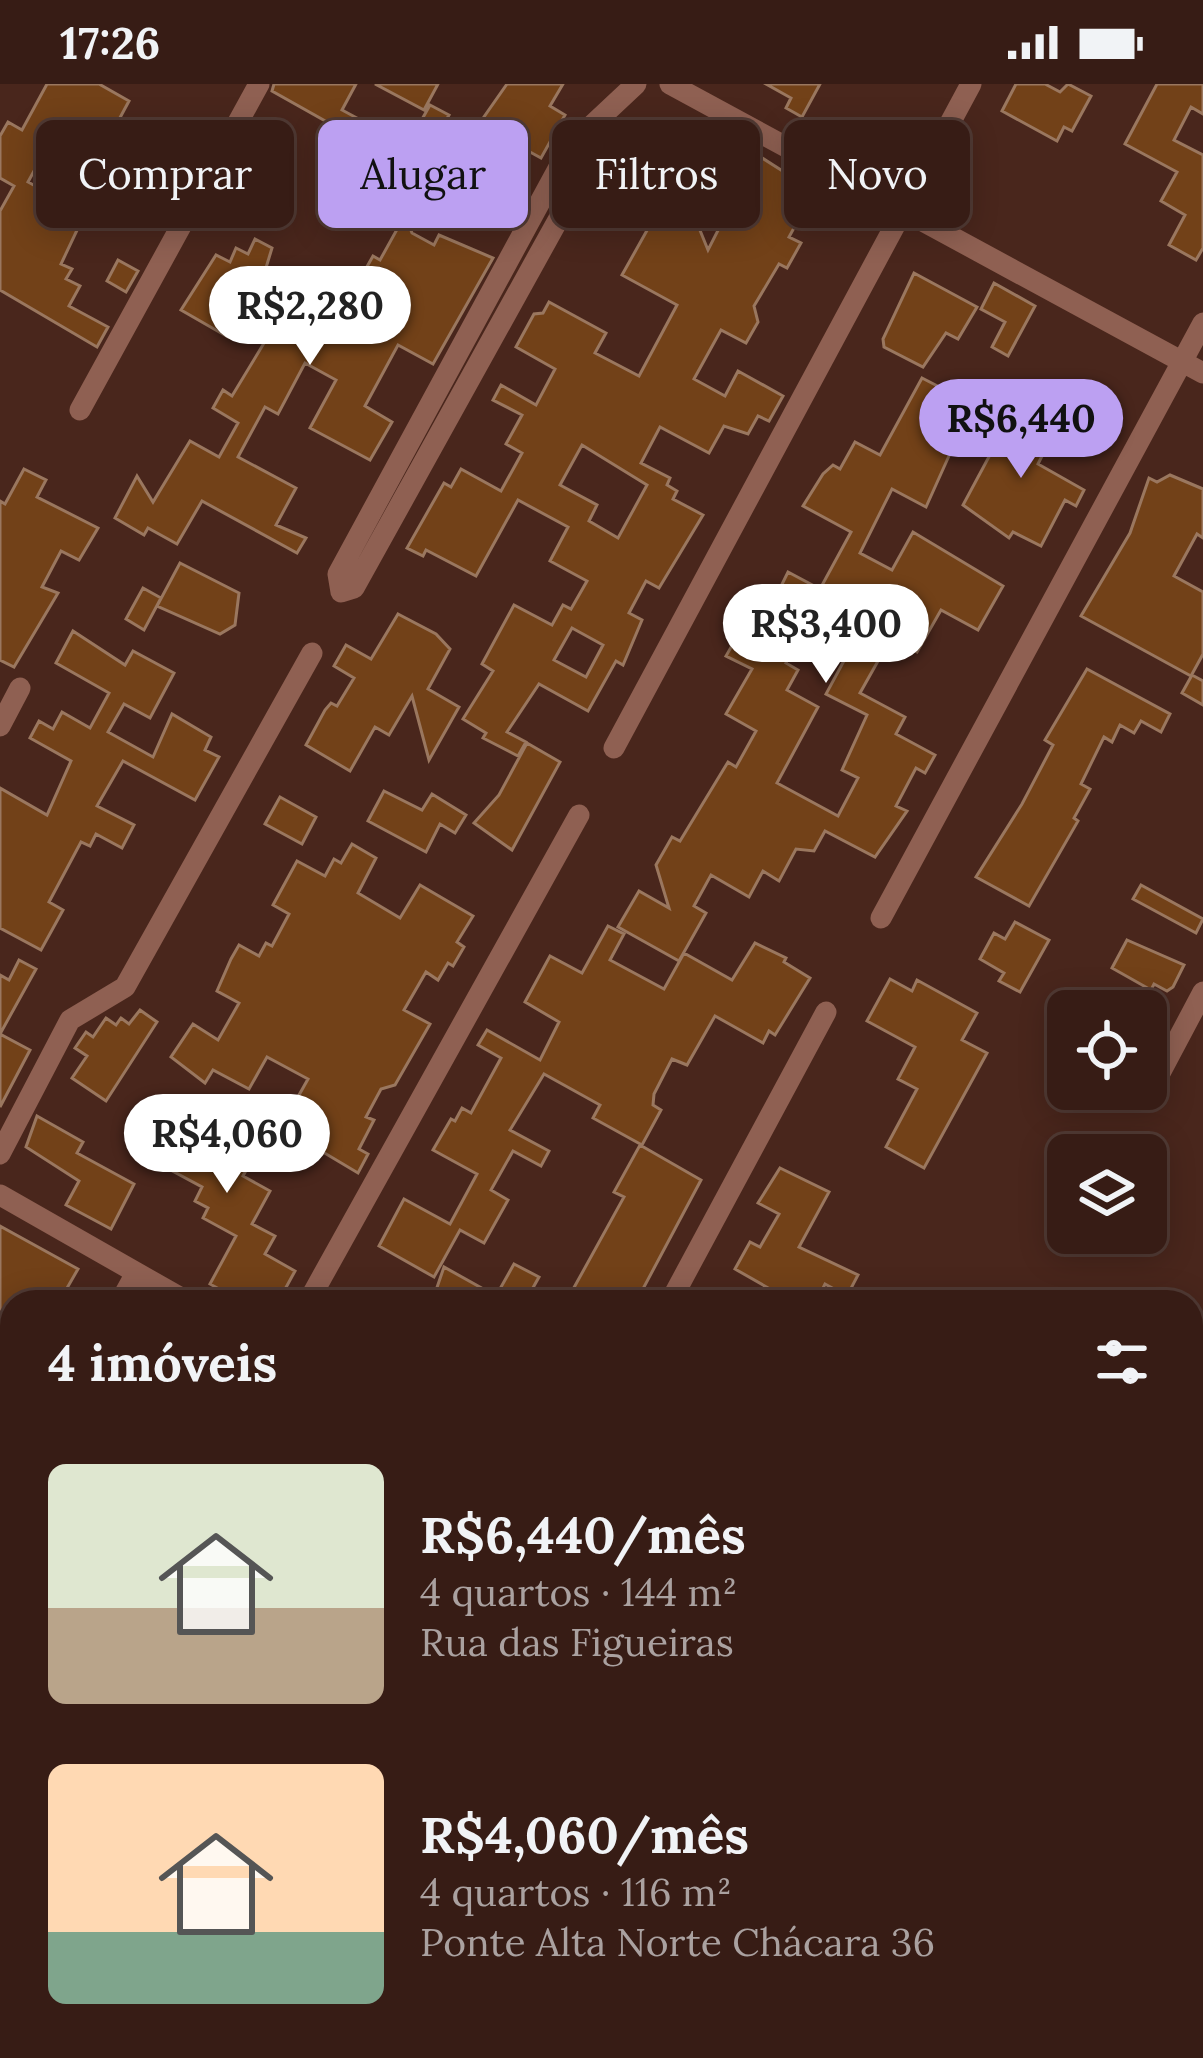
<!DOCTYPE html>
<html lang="pt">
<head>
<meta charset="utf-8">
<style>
  body { margin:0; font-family:Lora,serif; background:#422922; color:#f1f3f6; height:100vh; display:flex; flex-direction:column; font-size:45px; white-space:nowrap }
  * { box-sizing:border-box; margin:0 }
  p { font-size:39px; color:#aaa1a0 }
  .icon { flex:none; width:66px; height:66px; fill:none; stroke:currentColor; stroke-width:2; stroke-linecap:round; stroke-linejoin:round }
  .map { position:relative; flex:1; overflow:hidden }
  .drawer { position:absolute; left:0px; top:1206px; width:1203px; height:768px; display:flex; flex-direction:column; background:#371c15; border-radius:36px 36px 0 0; box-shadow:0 6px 30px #0003,0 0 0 3px #513a34 }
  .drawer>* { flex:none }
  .top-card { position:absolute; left:36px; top:36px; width:1131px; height:108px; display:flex; gap:24px }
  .buttons { position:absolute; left:1047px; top:906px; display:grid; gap:24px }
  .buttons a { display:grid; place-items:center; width:120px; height:120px; border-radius:18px; background:#371c15; box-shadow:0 6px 30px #0003,0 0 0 3px #513a34; font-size:60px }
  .price { position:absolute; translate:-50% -102px; padding:0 27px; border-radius:42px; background:#fff; color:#222; font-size:39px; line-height:78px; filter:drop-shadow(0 3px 6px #0008) }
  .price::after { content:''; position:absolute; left:50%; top:72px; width:36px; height:27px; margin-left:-18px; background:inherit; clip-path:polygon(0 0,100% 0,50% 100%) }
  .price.on { background:#bca0f2; color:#111 }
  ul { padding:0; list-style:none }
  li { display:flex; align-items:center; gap:36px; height:300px; padding:0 48px }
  li span { display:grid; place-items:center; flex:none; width:336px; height:240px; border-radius:18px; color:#555 }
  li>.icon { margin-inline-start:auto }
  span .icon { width:144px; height:144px; fill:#fffc; stroke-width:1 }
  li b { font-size:51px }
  h2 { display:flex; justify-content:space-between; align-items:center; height:144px; padding:0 48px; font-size:51px }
  .pill { padding:0 42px; border-radius:18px; background:#371c15; box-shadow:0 6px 30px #0003,0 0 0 3px #513a34; font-size:42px; line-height:108px }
  .pill.on { background:#bca0f2; color:#111 }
  .status { display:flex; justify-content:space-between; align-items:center; height:84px; padding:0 60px; background:#371c15; direction:ltr }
  .status svg { height:33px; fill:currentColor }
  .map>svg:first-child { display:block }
  .building { fill:#724118; stroke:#9a775f; stroke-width:3; fill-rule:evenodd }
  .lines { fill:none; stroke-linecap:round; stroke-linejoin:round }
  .minor { stroke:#8f6052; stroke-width:21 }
</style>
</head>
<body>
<div class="status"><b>17:26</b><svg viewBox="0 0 49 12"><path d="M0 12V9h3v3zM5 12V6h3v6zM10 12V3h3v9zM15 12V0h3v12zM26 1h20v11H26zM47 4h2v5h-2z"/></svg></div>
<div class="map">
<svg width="1203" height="1974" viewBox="0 0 1203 1974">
  <rect width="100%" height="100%" fill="#49261c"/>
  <!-- building -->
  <path class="building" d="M47,0H99L129,17L95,80L51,56L28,98L72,122L67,135L79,142L61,180L72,185L66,195L80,202L69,222L108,243L97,263L0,206V127L14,102L0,94V52L8,38L22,46Z
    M274,0H356L342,26L394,54L384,70L272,7Z
    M375,0H438L424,26Z
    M507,0H563L550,22L565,31L541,74L479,40Z
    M766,0H820L802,33L786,24L791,14Z
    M1016,0H1045L1060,8L1068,0L1091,12L1072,47L1064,43L1057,57L1002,27Z
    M1157,0H1203V30L1191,23L1174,56L1203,71V164L1196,176L1169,161L1185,131L1161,117L1177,88L1125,60Z
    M430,21L449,31L434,57L452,67L437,90L402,71Z
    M255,48L284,66L270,89L279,94L256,127L219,106Z
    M745,63L792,93L787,103L793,107L785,122L801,131L789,153L801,159L787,184L779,180L754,222L758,238L746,259L721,246L694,295L725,312L738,287L783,312L769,337L758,332L748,350L724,342L709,369L660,343L641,379L670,394L667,401L677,407L673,415L703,431L659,504L646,497L629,529L642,536L623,581L616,577L588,627L539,600L507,648L526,658L518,672L483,654L486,649L463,635L493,587L482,580L514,521L552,541L563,521L571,525L587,497L550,477L568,443L518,416L476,492L426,466L423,472L407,464L444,399L451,403L461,385L501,407L522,369L506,360L522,331L493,316L501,301L536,321L555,285L516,263L534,230L543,229L549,218L606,249L595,269L639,292L677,221L622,191L650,141L609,119L612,114L601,108L623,67L671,93L656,121L697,139L708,166L731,121L717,113ZM582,361L647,401L618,454L589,437L597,421L560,401ZM572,544L603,561L586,593L554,576Z
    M405,131L412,149L434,161L439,151L493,174L433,280L398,261L365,322L392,338L370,376L310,344L336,296L305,279L278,330L265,323L238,373L296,404L276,441L306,454L297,469L202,417L177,460L148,444L144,451L115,434L137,392L153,418L190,357L219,373L238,339L213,324L223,306L232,312L287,221L257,204L228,253L181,226L216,171L230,178L236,164L248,170L255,155L272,164L265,187L305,210L317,188L355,204L373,172L380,176Z
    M118,176L138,187L126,208L107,197Z
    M914,189L977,223L958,255L946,249L923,283L884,263L883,255Z
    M994,199L1035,222L1008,272L992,263L1005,238L981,225Z
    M922,294L980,324L968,346L962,343L926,423L892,405L860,469L892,486L913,448L1003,502L978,546L941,526L917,568L891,554L860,609L905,633L896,650L935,671L925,689L916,684L896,722L907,727L875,773L825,747L814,767L796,765L779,797L763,787L749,813L711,791L694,822L706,829L679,877L618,843L639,807L669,824L656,781L672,753L680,757L728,678L736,683L756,647L726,630L752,585L726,572L751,528L765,535L788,488L820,505L851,448L803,422L823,390L833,381L840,385L855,358L880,371ZM802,550L846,573L826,610L867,631L842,686L858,694L838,732L777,699L818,623L787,606L798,586L786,579Z
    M1020,315L1042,327L1035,340L1053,350L1038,380L1084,406L1076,422L1065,416L1041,462L1013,448L1009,454L963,421Z
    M24,385L46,396L37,413L98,444L79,476L61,467L42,503L58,509L14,583L0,576V417L5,420Z
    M1170,391L1203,405V454L1197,450L1174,492L1203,508V570L1191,592L1081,532L1130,449L1149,394L1157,398Z
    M180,479L239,509L235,541L220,550L157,522Z
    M143,504L161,514L144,546L126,535Z
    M398,530L436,550L450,565L428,605L459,623L429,676L412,612L389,651L375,643L350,687L306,661L325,626L331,619L337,622L354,594L334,582L346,561L371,575Z
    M73,547L125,581L133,567L174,589L150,634L124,620L108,648L153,673L172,630L211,653L205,666L219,673L195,716L123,677L97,722L134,741L122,764L96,750L90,762L81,758L49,818L63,826L41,866L0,844V704L47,731L71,677L30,654L39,637L53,645L62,628L90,644L109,609L56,579Z
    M1087,585L1170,630L1161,648L1141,637L1134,649L1120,641L1112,658L1104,653L1081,700L1090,705L1074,734L1078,737L1029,822L976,793L1022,720L1053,661L1045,656Z
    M1192,591L1203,597V621L1182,609Z
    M527,659L560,678L512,766L474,739L499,711Z
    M384,707L422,726L432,710L466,731L455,749L440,740L426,768L368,737Z
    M280,713L316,733L302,760L265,740Z
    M352,760L376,774L358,809L400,834L420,801L473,832L457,858L464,863L453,882L448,879L438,896L426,888L404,926L430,940L395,1001L381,1005L366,1033L374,1036L359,1065L368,1070L358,1089L281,1043L308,995L267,973L249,1005L213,986L205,999L171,973L193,940L218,956L239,919L217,907L231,875L239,861L259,872L266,859L272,862L289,830L273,821L297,777L325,792L334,775L341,779Z
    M1141,801L1203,835L1196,849L1133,815Z
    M1015,838L1049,856L1020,908L999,897L1004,889L980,875L994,849L1005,855Z
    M608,842L624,850L610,876L664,905L684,869L732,896L755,859L786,874L784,878L810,894L775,951L769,947L763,959L715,932L687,981L672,975L654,1010L653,1021L661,1026L642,1061L593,1034L600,1021L544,990L510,1046L549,1067L541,1082L513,1067L491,1106L508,1116L484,1159L460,1146L434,1193L379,1162L404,1115L450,1140L477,1090L433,1066L451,1035L455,1037L462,1024L471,1029L501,974L478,961L487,946L540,976L559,938L525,918L550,872L582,889Z
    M1127,856L1184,881L1173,903L1167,907L1154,900L1151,906L1112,884Z
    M19,876L36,885L0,950L30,966L0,1023V891L9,896Z
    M890,895L912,907L917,896L977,929L962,956L987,969L924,1084L886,1063L917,1005L898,995L915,963L867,937Z
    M140,926L157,938L106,1017L72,994L87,972L75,964L86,948L93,953L106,934L116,941L121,934L129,940Z
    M184,1014L236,1042L240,1034L267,1048L243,1092L270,1107L252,1140L275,1152L265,1170L295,1187L278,1218H243L210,1200L236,1152L203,1134L208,1124L195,1117L202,1103L150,1075Z
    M37,1032L83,1058L77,1069L134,1100L111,1145L66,1121L79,1097L26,1063Z
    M640,1061L701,1096L636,1218H588L571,1209L624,1113L614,1108Z
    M780,1084L829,1108L799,1163L858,1191L847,1212L825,1200L816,1218H772L777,1209L735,1185L750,1158L760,1163L779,1130L758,1119Z
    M0,1142L78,1185L59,1218H12L0,1251Z
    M514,1180L539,1193L525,1218H432L444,1183L496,1212Z"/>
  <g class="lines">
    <!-- minor -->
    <path class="minor" d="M670,0L1203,289
      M596,40L593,73L354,504L341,508L338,490L571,61L636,0
      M80,326L259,0
      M0,642L20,604
      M614,664L971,0
      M881,834L1203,239
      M1160,989L1203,908
      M0,1070L70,936L125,903L312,569
      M0,1111L188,1218
      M120,1218L136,1189
      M308,1218L579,731
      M670,1218L826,928
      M0,1437L12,1416
      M1191,1582L1203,1560
      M1191,1762L1203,1769
      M0,1835L12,1813
      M267,1963L268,1962
      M623,1974L629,1962
      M976,1974L982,1962"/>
  </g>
</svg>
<div class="buttons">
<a><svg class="icon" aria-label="locate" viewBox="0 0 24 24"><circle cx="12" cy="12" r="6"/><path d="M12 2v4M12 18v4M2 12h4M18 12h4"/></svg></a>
<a><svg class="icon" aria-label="layers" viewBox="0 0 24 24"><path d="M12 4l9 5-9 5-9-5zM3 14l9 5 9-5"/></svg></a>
</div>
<b class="price" style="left:310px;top:284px">R$2,280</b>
<b class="price on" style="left:1021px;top:397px">R$6,440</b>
<b class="price" style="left:826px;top:602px">R$3,400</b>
<b class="price" style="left:227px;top:1112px">R$4,060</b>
<div class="top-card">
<a class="pill">Comprar</a>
<a class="pill on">Alugar</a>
<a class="pill">Filtros</a>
<a class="pill">Novo</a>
</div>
<section class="drawer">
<h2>4 imóveis<svg class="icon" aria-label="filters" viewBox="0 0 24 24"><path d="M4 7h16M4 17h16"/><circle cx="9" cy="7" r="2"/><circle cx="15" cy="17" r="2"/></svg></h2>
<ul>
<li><span style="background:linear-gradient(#dfe7d0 60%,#b9a48a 0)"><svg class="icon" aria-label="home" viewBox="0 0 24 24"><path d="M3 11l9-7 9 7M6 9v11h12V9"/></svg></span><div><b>R$6,440/mês</b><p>4 quartos · 144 m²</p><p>Rua das Figueiras</p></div></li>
<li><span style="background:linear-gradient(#ffd9b3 70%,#7fa58c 0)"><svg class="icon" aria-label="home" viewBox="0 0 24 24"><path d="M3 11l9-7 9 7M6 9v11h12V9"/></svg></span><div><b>R$4,060/mês</b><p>4 quartos · 116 m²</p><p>Ponte Alta Norte Chácara 36</p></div></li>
</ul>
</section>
</div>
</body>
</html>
